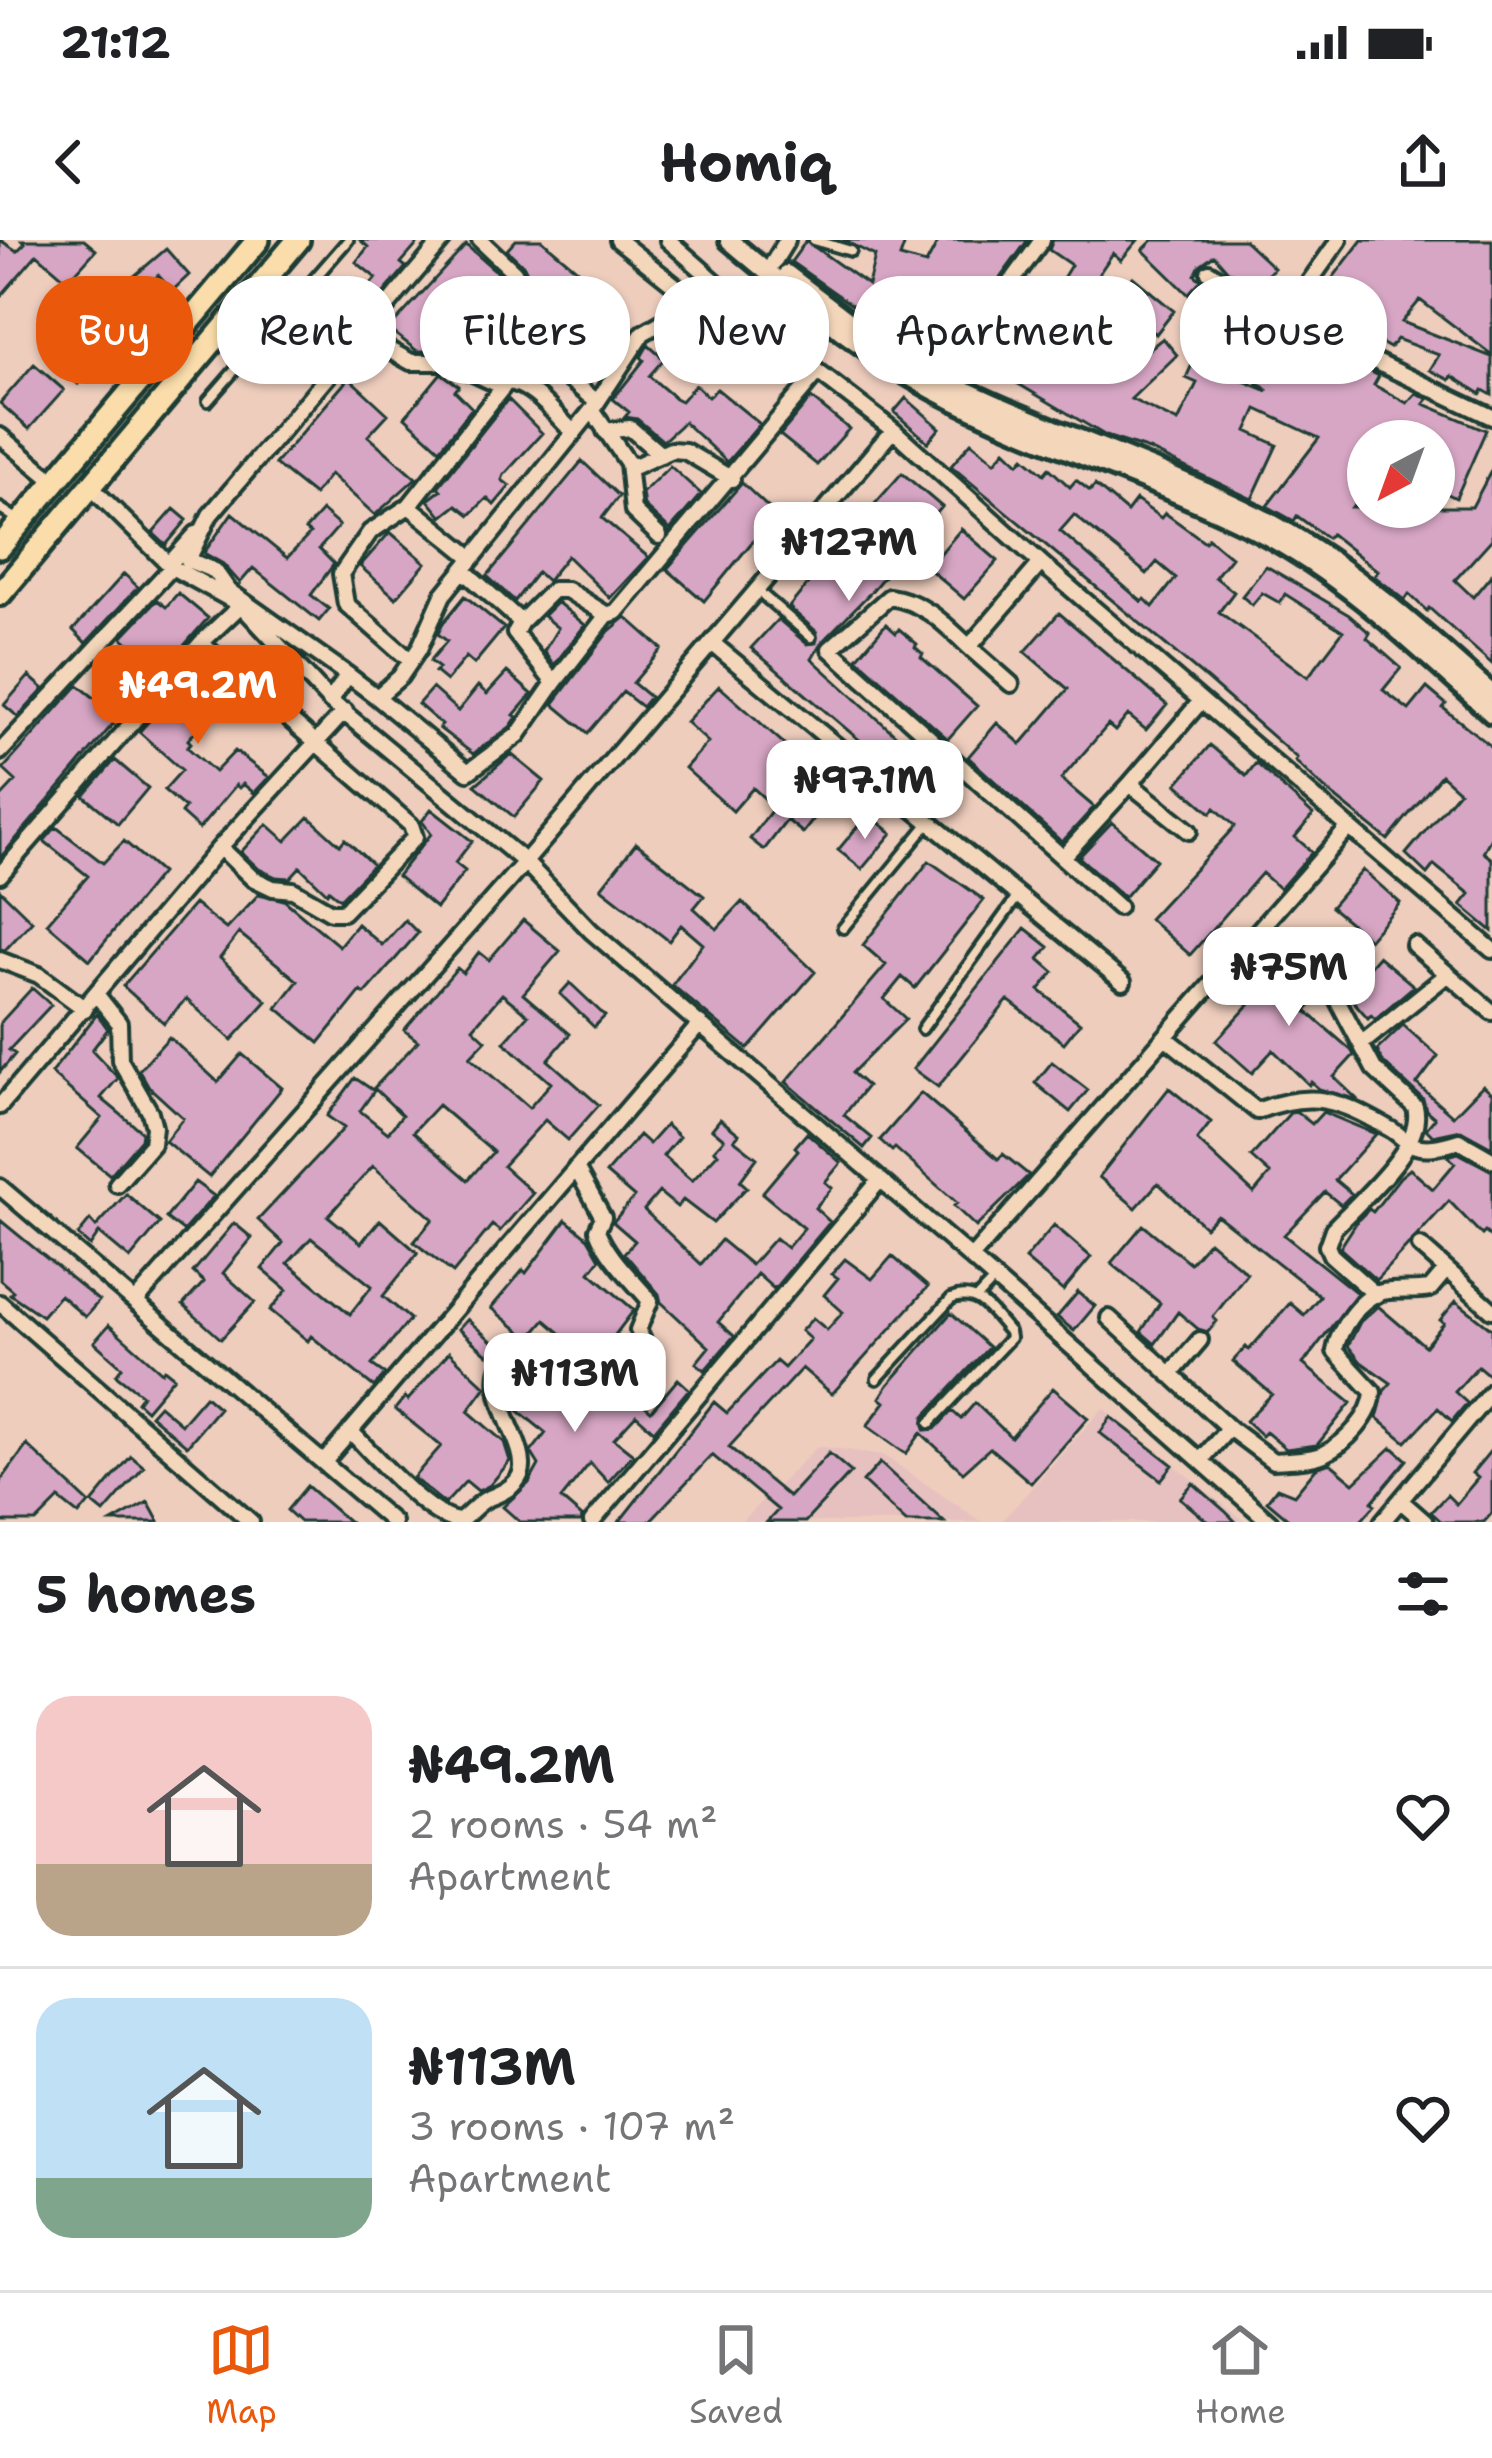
<!DOCTYPE html>
<html lang="en">
<head>
<meta charset="utf-8">
<style>
  body { margin:0; font-family:"Shantell Sans",sans-serif; background:#f6f6f6; color:#202124; height:100vh; display:flex; flex-direction:column; font-size:45px; white-space:nowrap }
  * { box-sizing:border-box; margin:0 }
  p { font-size:39px; color:#757577 }
  .icon { flex:none; width:66px; height:66px; fill:none; stroke:currentColor; stroke-width:2; stroke-linecap:round; stroke-linejoin:round }
  .map { position:relative; height:1282px; overflow:hidden }
  .panel { display:flex; flex-direction:column; background:#fff; flex:1 }
  .panel>* { flex:none }
  .banner { position:absolute; left:36px; top:36px; width:1422px; height:108px; display:flex; gap:24px }
  .needle { width:78px; rotate:221deg }
  .fabs { position:absolute; left:1347px; top:180px; display:grid; gap:24px }
  .fabs a { display:grid; place-items:center; width:108px; height:108px; border-radius:50%; background:#fff; box-shadow:0 3px 9px #0004; font-size:60px }
  .price { position:absolute; translate:-50% -102px; padding:0 27px; border-radius:24px; background:#fff; color:#222; font-size:39px; line-height:78px; filter:drop-shadow(0 3px 6px #0008) }
  .price::after { content:''; position:absolute; left:50%; top:72px; width:36px; height:27px; margin-left:-18px; background:inherit; clip-path:polygon(0 0,100% 0,50% 100%) }
  .price.active { background:#ea580c; color:#fff }
  ul { padding:0; list-style:none }
  li { display:flex; align-items:center; gap:36px; height:300px; padding:0 36px }
  li+li { border-top:3px solid #e0e0e0 }
  li span { display:grid; place-items:center; flex:none; width:336px; height:240px; border-radius:36px; color:#555 }
  li>.icon { margin-inline-start:auto }
  span .icon { width:144px; height:144px; fill:#fffc; stroke-width:1 }
  li b { font-size:51px }
  h2 { display:flex; justify-content:space-between; align-items:center; height:144px; padding:0 36px; font-size:51px }
  .chip { padding:0 42px; border-radius:48px; background:#fff; box-shadow:0 3px 9px #0004; font-size:42px; line-height:108px }
  .chip.active { background:#ea580c; color:#fff }
  .status { display:flex; justify-content:space-between; align-items:center; height:84px; padding:0 60px; background:#fff; direction:ltr }
  .status svg { height:33px; fill:currentColor }
  header { display:flex; justify-content:space-between; align-items:center; height:156px; padding:0 36px; background:#fff; font-size:54px; font-weight:700 }
  .tabs { display:flex; justify-content:space-around; align-items:center; height:168px; border-top:3px solid #e0e0e0; background:#fff; font-size:33px; color:#757577 }
  .tabs a { display:grid; justify-items:center; gap:6px }
  .tabs .active { color:#ea580c }
  .map>svg:first-child { display:block }
  .built { fill:#e7c1bf }
  .building { fill:#d7a6c4; stroke:#1f3d34; stroke-width:3; fill-rule:evenodd }
  .lines { fill:none; stroke-linecap:round; stroke-linejoin:round }
  .service-casing { stroke:#1f3d34; stroke-width:16 }
  .minor-casing { stroke:#1f3d34; stroke-width:22 }
  .tertiary-casing { stroke:#1f3d34; stroke-width:26 }
  .primary-casing { stroke:#1f3d34; stroke-width:30 }
  .service { stroke:#f4d7bb; stroke-width:8 }
  .minor { stroke:#f4d7bb; stroke-width:14 }
  .tertiary { stroke:#f4d7bb; stroke-width:16 }
  .primary { stroke:#faddab; stroke-width:21 }
</style>
</head>
<body>
<div class="status"><b>21:12</b><svg viewBox="0 0 49 12"><path d="M0 12V9h3v3zM5 12V6h3v6zM10 12V3h3v9zM15 12V0h3v12zM26 1h20v11H26zM47 4h2v5h-2z"/></svg></div>
<header><svg class="icon" aria-label="back" viewBox="0 0 24 24"><path d="M15 5l-7 7 7 7"/></svg>Homiq<svg class="icon" aria-label="share" viewBox="0 0 24 24"><path d="M12 15V3M7 8l5-5 5 5M5 13v7h14v-7"/></svg></header>
<div class="map">
<svg width="1492" height="1282" viewBox="0 0 1492 1282">
  <rect width="100%" height="100%" fill="#eecdbd"/>
  <filter id="ink" filterUnits="userSpaceOnUse"><feTurbulence type="fractalNoise" baseFrequency=".00833" numOctaves="2"/><feDisplacementMap in="SourceGraphic" scale="24" xChannelSelector="R" yChannelSelector="G"/><feConvolveMatrix kernelMatrix="1 2 1 2 8 2 1 2 1" color-interpolation-filters="sRGB"/></filter>
  <g filter="url(#ink)">
    <!-- built -->
    <path class="built" d="M1103,1168L1245,1282H1001Z
      M818,1206L883,1215L982,1282H741Z"/>
    <!-- building -->
    <path class="building" d="M0,0L17,11L25,3L22,0H84L96,10L68,41L37,14L0,57Z
      M360,0H421L401,23L406,27L313,136L303,127L356,67L353,65L376,38L356,22L368,7Z
      M516,0H542L607,55L594,71L617,90L624,82L632,88L590,142L578,132L573,122L576,119L558,93L565,84L542,62L524,26L507,10Z
      M843,0H906L900,17L926,24L939,0H1028L940,120L930,114L936,105L868,71L866,75L791,22L806,1L868,45L875,16Z
      M1053,0H1138L1121,20L1113,13L1084,56L1099,66L1085,87L1134,121L1163,98L1177,115L1131,159L1178,182L1197,143L1186,138L1194,120L1268,151L1215,108L1228,93L1211,77L1221,65L1239,79L1228,93L1230,90L1269,106L1275,92L1298,103L1301,98L1379,136L1374,145L1407,163L1416,153L1428,159L1424,164L1486,190L1456,258L1434,247V201L1408,191L1400,201H1368V247L1352,267H1472L1492,229V299L1455,340L1473,357L1492,334V424L1429,368L1427,371L1409,354L1405,360L1374,336L1378,331L1331,294L1327,298L1297,276L1294,281L1267,266L1319,198L1257,169L1247,191L1277,205L1252,259L1149,210L1106,196L1010,139L1035,100L1008,82L971,137L961,131L1008,66L1033,82L1044,69L1071,25L1049,10Z
      M1153,0H1244L1274,28L1267,35L1279,47L1270,56L1228,31L1214,15L1200,25L1195,35L1201,40L1188,54L1143,10Z
      M1362,0H1492V115L1420,60L1402,82L1492,117V155L1483,150L1481,154L1452,136L1450,140L1430,130L1439,115L1397,99L1390,108L1363,93L1358,101L1312,65Z
      M466,5L503,37L488,55L532,99L507,131L500,133L474,121L448,100L440,111H417L389,89Z
      M166,9L189,35L172,51L158,35L141,55L149,62L78,144L64,131L113,78L104,69L126,43Z
      M1133,37L1174,71L1156,94L1115,60Z
      M648,105L664,119L649,136L675,158L681,161L695,145L708,157L717,149L760,184L727,222L684,182L663,201L637,179L625,177L629,172L613,159L644,120L641,117Z
      M34,124L64,150L29,189L0,163Z
      M441,133L459,146L455,151L472,168L440,209L405,177Z
      M349,138L388,174L368,196L416,238L375,275L330,234L314,255L275,224Z
      M811,158L849,189L817,225L780,195Z
      M906,158L940,188L928,202L894,172Z
      M508,159L542,193L504,235L502,240L510,246L494,265L487,258L470,275L457,265L442,277L428,260L441,250L438,247Z
      M971,202L995,222L1005,210L1019,223L1024,217L1044,234L1049,228L1070,247L1076,240L1090,251L1095,245L1127,272L1136,260L1161,278L1165,273L1205,302L1208,298L1231,317L1215,337L1234,352L1219,372L1308,437L1343,391L1285,354L1280,363L1262,353L1252,365L1242,356L1266,326L1349,375L1370,393L1367,398L1401,428L1383,450L1409,470L1427,448L1446,464L1443,468L1492,507V596L1483,612L1492,619V691L1461,665L1470,654L1434,625L1427,634L1406,614L1459,551L1441,535L1388,600L1325,549L1295,521L1297,518L1202,435L951,226ZM1074,275L1147,334L1157,322L1176,338L1153,367L1145,359L1142,362L1060,291Z
      M582,221L619,256L602,278L648,317L610,358L567,316L547,341L537,332L515,361L487,336Z
      M670,226L701,254L670,290L644,266L642,253Z
      M902,233L942,267L870,353L822,402L812,419L901,500L884,521L751,408L778,379L807,404L816,403L817,392L789,367L817,333L805,323L818,308L830,318L847,298L836,289L848,275L858,283Z
      M742,243L775,274L704,361L667,329Z
      M174,269L187,280L166,305L153,293Z
      M322,271L339,286L319,309L334,324L311,355L329,369L319,381L253,328L240,343L223,324L204,313L232,273L287,318L310,294L305,290Z
      M961,289L998,321L964,359L928,328Z
      M390,292L426,323L396,358L360,326Z
      M124,334L138,347L86,403L73,390Z
      M178,353L208,378L161,432L122,397L157,360L166,367Z
      M465,356L504,388L474,424L466,417L446,441L435,432L439,428L430,421L447,401L438,394L443,383Z
      M557,362L585,385L554,425L544,411L558,388L543,376Z
      M1059,373L1167,465L1146,490L1128,475L1115,491L1108,485L1061,539L1094,567L1062,602L968,517L997,483L1021,504L1068,449L1025,412Z
      M626,377L662,409L633,443L650,457L642,467L623,452L588,493L553,464L609,391Z
      M886,384L896,393L899,389L917,404L915,407L923,414L921,417L977,466L948,499L857,418Z
      M202,422L238,450L227,463L223,459L188,500L191,503L187,507L215,532L235,511L269,537L254,553L243,544L239,548L236,545L199,589L181,573L185,568L164,550L182,530L139,492Z
      M507,432L532,454L514,475L517,477L510,487L473,514L439,488L442,485L418,464L432,448L458,471L478,446L487,454Z
      M29,436L44,449L18,477L4,465Z
      M78,445L119,477L0,618V558L16,541L3,529Z
      M719,446L836,550L803,593L787,580L764,610L750,599L774,567L753,548L733,571L685,528L708,502L686,482Z
      M1210,505L1246,536L1256,523L1313,575L1295,597L1312,612L1280,649L1262,633L1190,715L1149,679L1235,586L1215,568L1211,573L1177,544Z
      M511,514L544,541L514,577L475,545Z
      M115,520L148,548L118,584L84,556Z
      M431,569L472,601L455,623L465,631L436,668L397,636L431,594L422,581Z
      M868,574L892,593L862,629L838,610Z
      M309,577L340,605L345,599L373,625L340,659L329,650L327,653L300,627L290,638L276,637L259,629L241,612L267,584L286,601Z
      M1112,582L1156,620L1124,657L1079,617Z
      M56,587L103,623L124,601L161,633L90,720L47,683L88,636L44,601Z
      M636,603L704,656L694,668L717,689L742,662L815,732L748,809L672,745L703,704L681,685L669,701L601,648Z
      M929,621L984,660L915,748L902,737L884,759L906,779L852,833L867,846L844,875L872,898L864,908L786,842L886,725L863,705Z
      M1363,630L1400,663L1369,699L1331,667Z
      M0,650L32,681L5,710L0,709Z
      M259,654L284,660L339,706L357,684L382,705L405,680L418,693L365,754L361,751L319,803L277,768L298,741L239,693L220,718L267,761L232,800L186,759L164,783L123,746L194,664L226,689Z
      M523,680L560,711L523,754L570,794L548,820L599,865L568,900L545,880L503,926L533,953L500,991L492,985L453,1033L414,1002L433,979L373,926L328,976L361,1003L380,980L418,1013L383,1056L410,1079L372,1125L385,1134L374,1147L311,1096L308,1101L270,1070L287,1050L262,1029L283,1003L258,980L344,888L327,876L355,838L374,851L360,871L388,893L402,875L374,848L418,801L404,790L457,728L463,733L479,712L489,720ZM502,754L528,775L504,802L551,843L529,868L470,817L486,800L473,788ZM438,865L493,912L468,940L413,892ZM311,998L372,1046L350,1074L288,1023Z
      M1025,688L1049,707L1039,719L1054,732L1039,750L1080,783L1064,803L1008,760L938,847L913,829Z
      M1287,713L1327,748L1306,771L1351,810L1354,815L1334,837L1358,860L1319,849L1311,842L1309,845L1273,810L1252,833L1216,801L1259,754L1255,750Z
      M1378,716L1414,746L1375,779L1371,775L1368,778L1346,753Z
      M570,743L605,776L594,787L560,754Z
      M32,748L51,765L9,810L15,814L0,832V783Z
      M97,774L108,789L92,810L118,838L101,858L142,892L141,899L110,935L77,908L102,878L51,833Z
      M1403,785L1438,816L1417,844L1453,876L1483,845L1492,853V907L1461,890L1433,896L1426,889L1435,878L1426,870L1423,859L1383,822L1377,810Z
      M169,797L218,842L242,814L282,848L209,937L165,901L183,878L148,846L139,830Z
      M1052,822L1088,850L1070,872L1035,843Z
      M1169,848L1211,882L1197,900L1254,953L1270,934L1251,917L1290,873L1297,872L1312,884L1323,872L1376,894L1335,940L1352,954L1341,965L1325,952L1284,995L1357,1053L1303,1124L1351,1163L1317,1205L1286,1209L1266,1192L1262,1196L1246,1181L1272,1154L1233,1121L1246,1107L1249,1110L1290,1063L1304,1075L1320,1056L1217,975L1205,987L1158,943L1136,968L1099,937Z
      M921,853L998,919L1003,914L1029,935L976,987L954,966L957,963L895,908L892,911L880,900Z
      M720,879L739,894L734,900L757,918L740,941L747,947L713,983L683,960L677,967L659,952L644,970L701,1024L721,1000L751,1025L775,998L787,1008L804,988L762,953L798,910L795,907L807,893L841,923L825,942L832,948L815,968L830,982L774,1049L757,1034L718,1082L734,1096L705,1130L696,1123L709,1107L661,1062L659,1054L624,1013L635,1001L613,982L634,957L606,933L639,895L649,904L666,885L679,897L663,916L692,941L718,913L714,910L724,899L712,889Z
      M1458,913L1492,931V998L1485,992L1482,995L1449,961L1376,1040L1340,1008L1358,980L1369,969L1373,972L1400,937L1410,929L1433,949L1455,923L1448,916Z
      M195,942L214,956L183,991L166,978Z
      M126,954L160,983L130,1019L99,993L90,1006L78,995L90,980L96,987Z
      M0,980L99,1061L85,1077L60,1055L42,1076L10,1054L13,1051L0,1040Z
      M566,980L588,998L600,1019L590,1032L634,1070L599,1116L585,1114L545,1080L534,1093L523,1094L491,1068L523,1030L526,1033Z
      M234,983L252,998L223,1033L255,1062L221,1099L183,1065L204,1042L193,1032Z
      M1054,985L1091,1017L1063,1051L1025,1019Z
      M1143,985L1190,1023L1209,1001L1247,1033L1213,1077L1217,1081L1208,1092L1198,1089L1178,1072L1155,1104L1141,1092L1160,1063L1111,1023Z
      M892,1016L928,1047L832,1154L802,1128L729,1207L789,1257L829,1213L851,1232L805,1282H767L778,1270L712,1215L649,1282H619L714,1162L727,1173L776,1121L784,1128L810,1099L801,1091L813,1078L827,1090L843,1072L824,1055L838,1038L832,1034L845,1019L872,1039Z
      M1078,1052L1095,1066L1074,1091L1057,1077Z
      M1456,1061L1492,1089V1138L1478,1126L1455,1152L1467,1163L1452,1181L1438,1168L1406,1202L1377,1178L1384,1151L1391,1143L1361,1122L1348,1106L1360,1082L1378,1066L1425,1106L1444,1083L1440,1080Z
      M951,1073L989,1107L924,1177L925,1190L935,1189L952,1171L961,1179L975,1163L1011,1197L1053,1148L1088,1178L1031,1243L990,1208L963,1232L921,1193L906,1214L867,1186L885,1162L880,1158L888,1145Z
      M467,1079L496,1105L488,1115L458,1089Z
      M109,1085L162,1132L164,1129L174,1137L146,1170L137,1162L142,1155L116,1135L122,1127L94,1102Z
      M449,1112L486,1147L468,1171L504,1202L510,1221L490,1245L478,1251L466,1241L445,1264L413,1238L441,1206L395,1169L405,1157L408,1160Z
      M536,1116L550,1121L589,1152L601,1139L614,1138L651,1171L678,1139L689,1149L654,1191L636,1175L614,1199L633,1214L608,1242L590,1223L561,1259L582,1277L581,1282H520L503,1267L529,1243L539,1225L531,1212L546,1193L515,1168L510,1149Z
      M205,1156L219,1168L187,1206L150,1175L159,1165L181,1184Z
      M1111,1177L1173,1225L1161,1240L1100,1193Z
      M27,1205L89,1263L79,1275L59,1259L36,1282H0V1242Z
      M1392,1207L1407,1220L1372,1262L1375,1265L1360,1282H1292L1267,1261L1277,1248L1294,1255L1316,1228L1330,1223L1354,1243Z
      M1492,1209V1273L1484,1282H1442L1431,1272L1447,1255L1456,1264L1478,1238L1472,1233Z
      M131,1216L144,1227L104,1273L92,1263Z
      M880,1223L944,1282H906L863,1242Z
      M1193,1243L1225,1271L1236,1282H1208L1180,1258Z
      M307,1246L349,1282H300L287,1270Z
      M148,1262L159,1282H112Z"/>
    <g class="lines">
      <defs>
        <path id="service" d="M814,0L851,11
          M1008,48L1037,64
          M208,161L348,0
          M0,268L20,281
          M758,351L811,397
          M843,688L928,584
          M922,789L1018,656
          M977,1058L995,1039
          M877,1139L951,1059C978,1048 992,1073 1009,1092L1010,1098L930,1183"/>
        <path id="minor" d="M480,0L514,32L569,139L597,162
          M618,0L692,59
          M668,0L818,132L893,190L1041,323L1492,710
          M773,23L787,0
          M1209,32L1284,78L1492,177
          M1284,78L1339,0
          M362,95L411,122H449L501,146
          M940,140L1042,0
          M592,170L628,223L635,226L671,210L685,211L732,239
          M605,191L630,188L661,215
          M0,196L55,242
          M628,223L633,271L659,296
          M90,246L172,327L241,365L330,461L525,622L591,691L971,1018L1270,1282
          M409,266L473,318
          M463,330L521,382L553,350H567L607,375L616,372L818,132
          M201,403L411,585L415,597L343,672H331L293,650L273,648L252,638L220,607
          M712,403L1123,742
          M969,407C945,384 923,361 889,357L830,409L1118,667
          M411,421L346,364L341,334L370,292L409,266L507,142C532,143 556,176 574,193
          M348,435L229,351L215,331L188,320L210,275L443,0
          M554,443L607,375
          M1011,444L969,407L1041,323
          M377,457L468,532L518,495L554,443L515,393L521,382
          M330,461L348,435L377,457L400,437L419,409L443,355L592,170L643,93L676,74L711,39
          M0,512L172,327L173,320L196,294
          M1189,591L1130,544L1201,461
          M1063,617L1130,544
          M0,635L201,403L241,365
          M1414,705L1492,772
          M0,720L39,735L85,769
          M97,755L119,783L120,820L150,872L154,887L152,904L117,944
          M1338,761L1374,829L1415,867C1426,906 1358,962 1333,989L1327,1006L1331,1015L1376,1055
          M1165,797L1257,871C1313,849 1339,860 1390,889C1398,893 1405,902 1413,905C1428,911 1445,905 1459,901L1492,920
          M1361,804L1448,734
          M0,866L220,607L345,471
          M0,947L393,1282
          M1420,1006L1492,1070
          M971,1018L1349,587
          M136,1061L525,622L893,190
          M0,1063L251,1282
          M1109,1078L1229,1188L1273,1221C1288,1220 1310,1220 1324,1214C1346,1203 1372,1176 1373,1152L1335,1111C1338,1090 1360,1057 1382,1052C1397,1049 1414,1052 1430,1049L1446,1030
          M1170,1135L1200,1100
          M350,1191C374,1214 430,1281 460,1281C470,1274 478,1262 489,1258C531,1242 527,1224 510,1186C500,1162 486,1129 513,1110C522,1104 537,1103 548,1107C560,1112 568,1122 580,1125C599,1130 627,1128 643,1118L646,1107L638,1090L650,1061C631,1038 608,1018 597,990L603,977L576,928
          M1201,1220L1229,1188
          M324,1222L700,784
          M1401,1261L1425,1282
          M592,1282L880,940
          M1382,1282L1492,1151"/>
        <path id="tertiary" d="M729,0C794,55 860,111 935,151C1038,205 1151,237 1254,289C1344,335 1417,407 1492,474
          M787,34L872,99
          M893,113C1010,180 1140,216 1260,277C1347,322 1420,390 1492,454"/>
        <path id="primary" d="M0,307L258,0
          M0,354L298,0"/>
      </defs>
      <!-- service casing -->
      <use href="#service" class="service-casing"/>
      <!-- minor casing -->
      <use href="#minor" class="minor-casing"/>
      <!-- tertiary casing -->
      <use href="#tertiary" class="tertiary-casing"/>
      <!-- primary casing -->
      <use href="#primary" class="primary-casing"/>
      <!-- service -->
      <use href="#service" class="service"/>
      <!-- minor -->
      <use href="#minor" class="minor"/>
      <!-- tertiary -->
      <use href="#tertiary" class="tertiary"/>
      <!-- primary -->
      <use href="#primary" class="primary"/>
    </g>
  </g>
</svg>
<div class="fabs">
<a><svg class="needle" viewBox="-14 -14 28 28"><path d="M0-13l5 13h-10z" fill="#e53935"/><path d="M0 13l5-13h-10z" fill="#757577"/></svg></a>
</div>
<b class="price" style="left:849px;top:364px">₦127M</b>
<b class="price active" style="left:198px;top:507px">₦49.2M</b>
<b class="price" style="left:865px;top:602px">₦97.1M</b>
<b class="price" style="left:1289px;top:789px">₦75M</b>
<b class="price" style="left:575px;top:1195px">₦113M</b>
<div class="banner">
<a class="chip active">Buy</a>
<a class="chip">Rent</a>
<a class="chip">Filters</a>
<a class="chip">New</a>
<a class="chip">Apartment</a>
<a class="chip">House</a>
</div>
</div>
<section class="panel">
<h2>5 homes<svg class="icon" aria-label="filters" viewBox="0 0 24 24"><path d="M4 7h16M4 17h16"/><circle cx="9" cy="7" r="2"/><circle cx="15" cy="17" r="2"/></svg></h2>
<ul>
<li><span style="background:linear-gradient(#f6c9c9 70%,#b9a48a 0)"><svg class="icon" aria-label="home" viewBox="0 0 24 24"><path d="M3 11l9-7 9 7M6 9v11h12V9"/></svg></span><div><b>₦49.2M</b><p>2 rooms · 54 m²</p><p>Apartment</p></div><svg class="icon" aria-label="heart" viewBox="0 0 24 24"><path d="M12 20l-8-8c-3-5 5-10 8-4 3-6 11-1 8 4z"/></svg></li>
<li><span style="background:linear-gradient(#bfe0f5 75%,#7fa58c 0)"><svg class="icon" aria-label="home" viewBox="0 0 24 24"><path d="M3 11l9-7 9 7M6 9v11h12V9"/></svg></span><div><b>₦113M</b><p>3 rooms · 107 m²</p><p>Apartment</p></div><svg class="icon" aria-label="heart" viewBox="0 0 24 24"><path d="M12 20l-8-8c-3-5 5-10 8-4 3-6 11-1 8 4z"/></svg></li>
</ul>
</section>
<nav class="tabs">
<a class="active"><svg class="icon" aria-label="map" viewBox="0 0 24 24"><path d="M3 6l6-2 6 2 6-2v14l-6 2-6-2-6 2zM9 4v14M15 6v14"/></svg>Map</a>
<a><svg class="icon" aria-label="saved" viewBox="0 0 24 24"><path d="M7 4h10v16l-5-4-5 4z"/></svg>Saved</a>
<a><svg class="icon" aria-label="home" viewBox="0 0 24 24"><path d="M3 11l9-7 9 7M6 9v11h12V9"/></svg>Home</a>
</nav>
</body>
</html>
